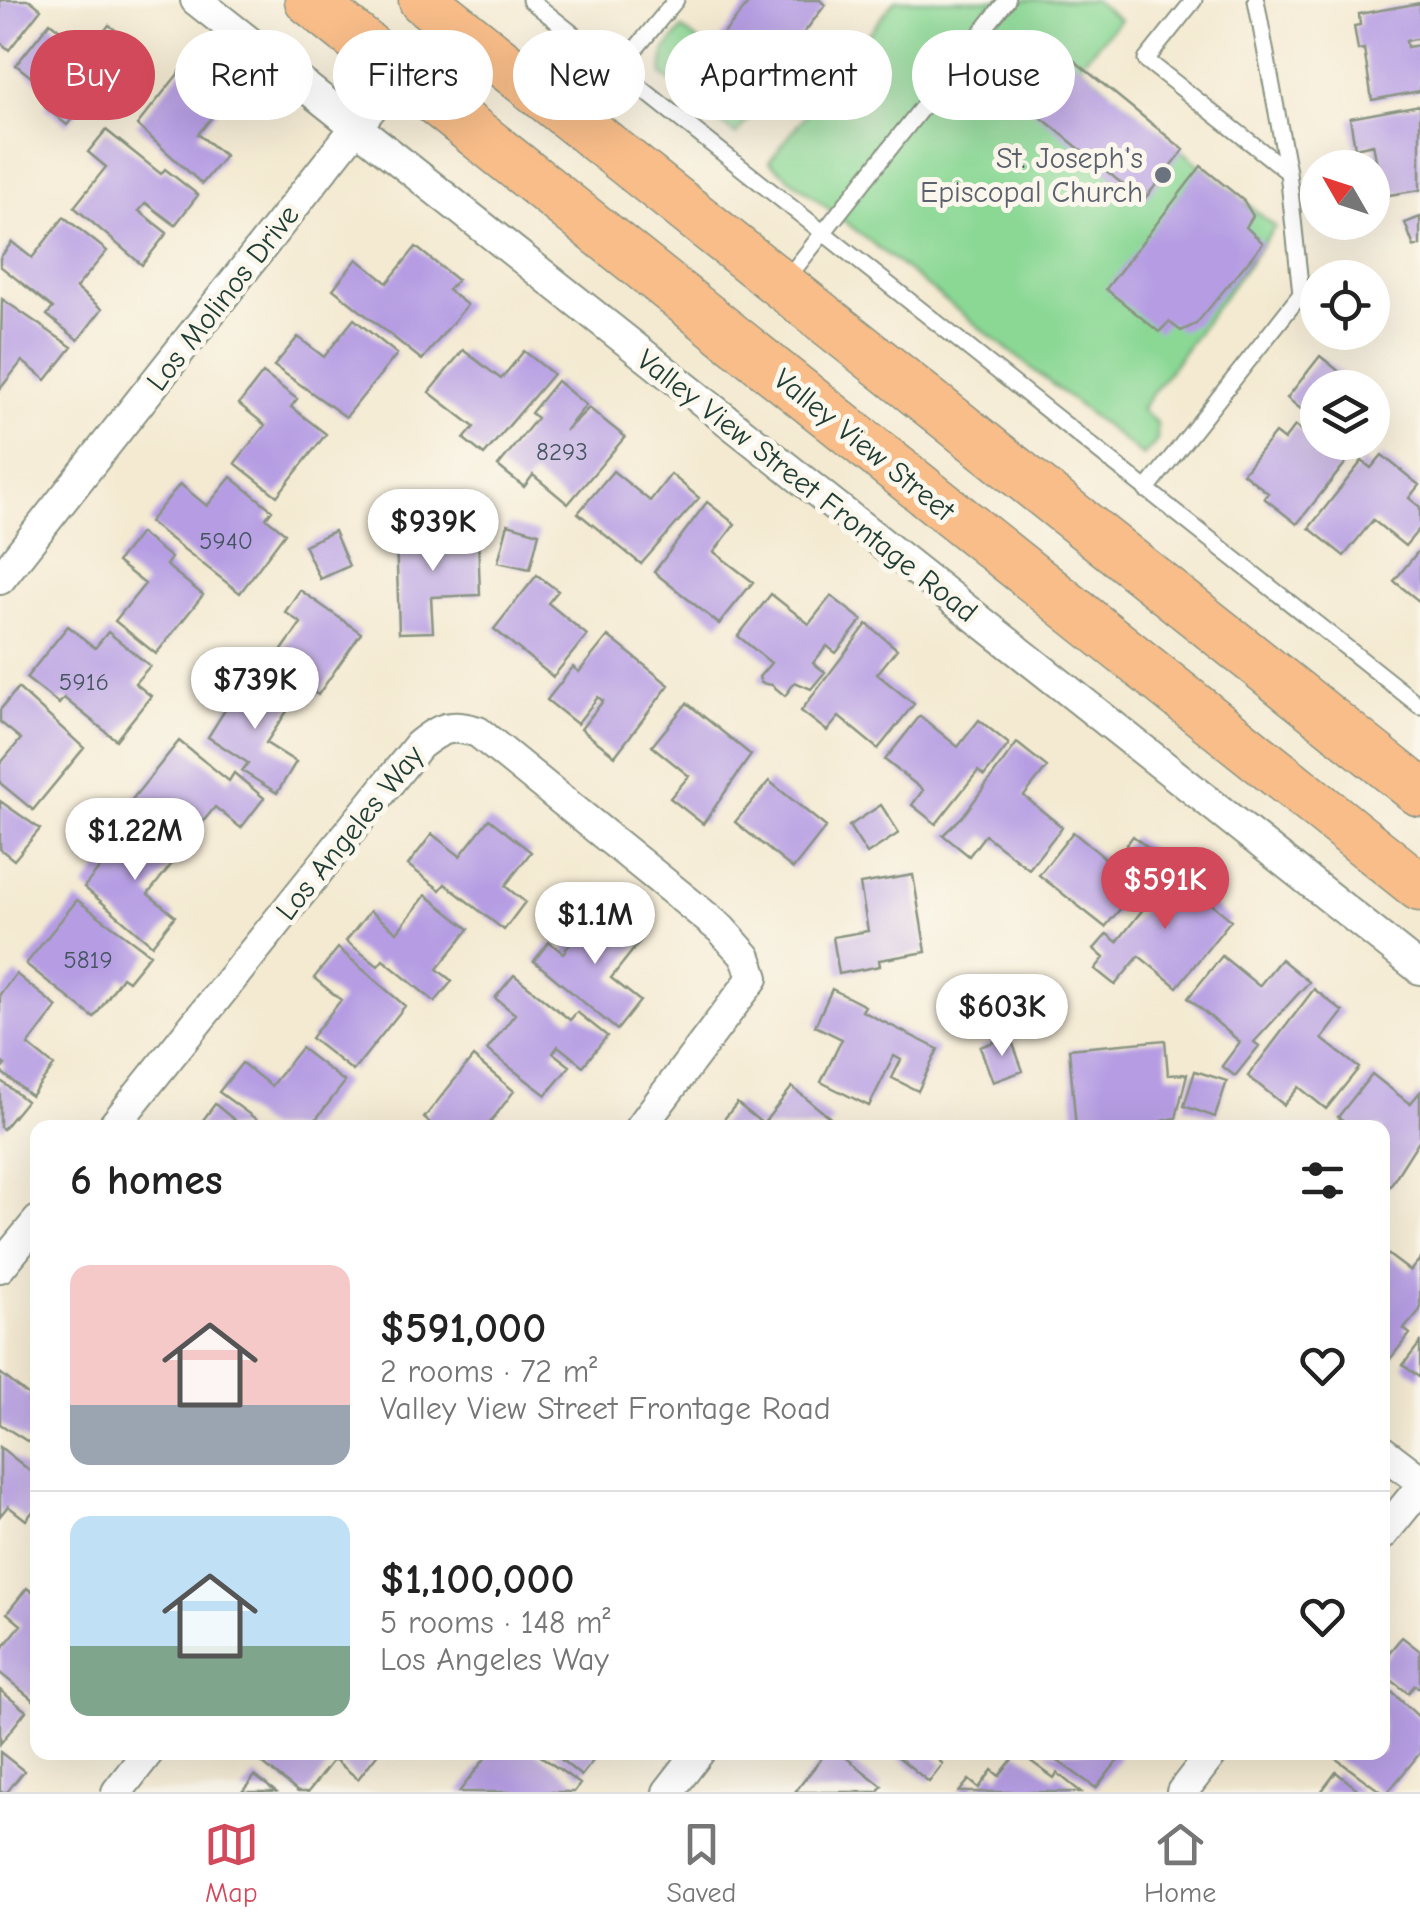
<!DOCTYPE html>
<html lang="en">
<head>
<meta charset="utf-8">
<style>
  body { margin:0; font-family:"Comic Neue",sans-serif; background:#f2f2f2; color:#222; height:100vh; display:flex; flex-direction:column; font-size:38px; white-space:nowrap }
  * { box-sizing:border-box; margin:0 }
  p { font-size:32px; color:#767676 }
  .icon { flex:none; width:55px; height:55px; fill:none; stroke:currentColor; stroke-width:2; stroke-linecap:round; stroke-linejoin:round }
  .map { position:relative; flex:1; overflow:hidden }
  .sheet { position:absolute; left:30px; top:1120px; width:1360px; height:640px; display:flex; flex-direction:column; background:#fff; border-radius:20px; box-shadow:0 10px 40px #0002 }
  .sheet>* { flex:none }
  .banner { position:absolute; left:30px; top:30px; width:1360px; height:90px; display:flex; gap:20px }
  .needle { width:65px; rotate:309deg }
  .buttons { position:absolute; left:1300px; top:150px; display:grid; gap:20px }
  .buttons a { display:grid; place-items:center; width:90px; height:90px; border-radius:50%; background:#fff; box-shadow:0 10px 40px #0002; font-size:50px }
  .price { position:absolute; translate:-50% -85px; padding:0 22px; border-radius:35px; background:#fff; color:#222; font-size:32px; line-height:65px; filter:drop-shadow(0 2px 5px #0008) }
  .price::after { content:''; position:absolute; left:50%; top:60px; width:30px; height:22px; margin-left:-15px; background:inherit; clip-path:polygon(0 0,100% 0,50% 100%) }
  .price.on { background:#d1495b; color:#fff }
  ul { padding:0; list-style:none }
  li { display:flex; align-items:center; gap:30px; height:250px; padding:0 40px }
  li+li { border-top:2px solid #e0e0e0 }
  li span { display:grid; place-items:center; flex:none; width:280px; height:200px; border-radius:20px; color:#555 }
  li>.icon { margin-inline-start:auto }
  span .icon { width:120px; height:120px; fill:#fffc; stroke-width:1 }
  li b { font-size:42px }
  h2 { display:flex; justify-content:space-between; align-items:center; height:120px; padding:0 40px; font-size:42px }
  .tag { padding:0 35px; border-radius:45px; background:#fff; box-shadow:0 10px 40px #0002; font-size:35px; line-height:90px }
  .tag.on { background:#d1495b; color:#fff }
  .menu { display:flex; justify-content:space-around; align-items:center; height:140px; border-top:2px solid #e0e0e0; background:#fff; font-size:28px; color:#767676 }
  .menu a { display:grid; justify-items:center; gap:5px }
  .menu .on { color:#d1495b }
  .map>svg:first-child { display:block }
  .green { fill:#8bd895; stroke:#558a64; stroke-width:2.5 }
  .building { fill:#b69de3 }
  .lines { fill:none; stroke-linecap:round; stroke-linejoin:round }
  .lane-casing { stroke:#8a9483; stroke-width:19 }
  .street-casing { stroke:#8a9483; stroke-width:34 }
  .primary-casing { stroke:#8a9483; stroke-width:51 }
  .lane { stroke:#fff; stroke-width:15 }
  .street { stroke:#fff; stroke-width:30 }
  .primary { stroke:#f8bd89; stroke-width:48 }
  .worship-dot { fill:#6b7280; stroke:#fbf7ec; stroke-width:4 }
  .labels { text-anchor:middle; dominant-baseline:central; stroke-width:10; stroke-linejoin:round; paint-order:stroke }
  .number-label { font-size:25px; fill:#455560 }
  .worship-label { font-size:30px; fill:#5b616d; stroke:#fbf7ec; text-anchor:end }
  .street-label { font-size:30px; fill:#1f3d34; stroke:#fbf7ec }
</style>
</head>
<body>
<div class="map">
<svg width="1420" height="1792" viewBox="0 0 1420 1792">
  <rect width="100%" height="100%" fill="#fbf7ec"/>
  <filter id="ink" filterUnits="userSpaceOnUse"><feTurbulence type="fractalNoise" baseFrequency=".01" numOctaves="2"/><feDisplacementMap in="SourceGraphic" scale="20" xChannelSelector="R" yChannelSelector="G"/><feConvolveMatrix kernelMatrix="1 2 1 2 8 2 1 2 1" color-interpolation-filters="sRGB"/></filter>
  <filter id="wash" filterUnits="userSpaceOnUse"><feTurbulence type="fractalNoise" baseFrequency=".0048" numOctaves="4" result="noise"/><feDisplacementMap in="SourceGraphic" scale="40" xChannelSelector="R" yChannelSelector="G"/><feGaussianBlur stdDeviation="2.25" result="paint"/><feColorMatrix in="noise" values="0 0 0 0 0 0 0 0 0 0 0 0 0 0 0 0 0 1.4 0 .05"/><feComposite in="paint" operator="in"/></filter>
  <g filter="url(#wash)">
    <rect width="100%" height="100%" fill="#f4ead2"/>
    <!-- green -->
    <path class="green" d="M895,0H1094L1120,20L1079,65L1275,227L1141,409L1157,423V441L1143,456L769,162Z
      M682,29L768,94L736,135L662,75L664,52Z"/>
    <g id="blocks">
      <!-- building -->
      <path class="building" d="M0,0H30L41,9L9,50L0,42Z
        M751,0H820L825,5L763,87L746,81L724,63L714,46Z
        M1420,3V38L1406,41L1407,47L1420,45V91L1372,100L1364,49L1358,50L1354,26L1360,25L1359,14Z
        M50,22L88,52L109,25L138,48L113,80L107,76L67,125L45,107L55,96L16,65Z
        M1044,36L1184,150L1143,201L1003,86Z
        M187,63L229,97L198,134L225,156L202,184L137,125Z
        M1420,105V190L1383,196L1373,144L1355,148L1350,118Z
        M106,130L161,174L165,169L198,195L175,225L146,203L139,211L167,233L142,265L74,207L106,167L88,152Z
        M1201,166L1244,201L1253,216L1246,227L1263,243L1196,324L1181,331L1169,322L1159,332L1106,289Z
        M64,217L107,251L76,288L102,309L78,340L47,315L53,308L0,266V258L12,242L32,258Z
        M1420,217V245L1414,247L1405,223Z
        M416,247L457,280L448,290L467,305L422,360L333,289L357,259L387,283Z
        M2,299L72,347L46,380L22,361L0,389Z
        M354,319L397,354L346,417L274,366L298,337L324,357Z
        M463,350L501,379L524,351L553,374L484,455L464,439L474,427L429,392Z
        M1320,356L1346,377L1337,388H1318V411L1312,418L1287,398Z
        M263,373L297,399L291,407L326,434L277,496L235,463L265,425L239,404Z
        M557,381L586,405L565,431L589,408L625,437L568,504L533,475L524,487L498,466L537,418L531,413Z
        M1295,426L1313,441L1318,434V442L1359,446L1297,524L1264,498L1268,493L1243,473L1275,433L1284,440Z
        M1382,455L1419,485L1409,498L1420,507V528L1405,546L1373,520L1344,556L1309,528L1362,461L1371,468Z
        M613,471L650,501L671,474L699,498L641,564L578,513Z
        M231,477L272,510L266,518L285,533L240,593L149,522L180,484L207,506Z
        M707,502L735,524L714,552L753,582L719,624L654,572Z
        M508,524L539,533L530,569L498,562Z
        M459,530L460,537L478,536L480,595L431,597L433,632L399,633L396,533Z
        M334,531L349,566L320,579L304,545Z
        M140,533L171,558L166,565L203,595L156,654L115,621L145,584L117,562Z
        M1420,549V602L1394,581Z
        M537,575L558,591L548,603L587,635L553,677L494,629Z
        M300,590L361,633L318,695L273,663L301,623L285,612Z
        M771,594L809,624L831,596L862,620L836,653L827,646L813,663L825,672L811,689L795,682L785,696L772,685L761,683L759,677L771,663L738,636Z
        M867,624L897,649L877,674L914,704L878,749L839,717L827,731L801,711Z
        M68,626L95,648L108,632L150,666L135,683L151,696L116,740L64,698L59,704L26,678Z
        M608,636L669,685L615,756L581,729L603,701L598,697L577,724L547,700L573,667L579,672Z
        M248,673L293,702L266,743L296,762L277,793L242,771L248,763L208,737Z
        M18,688L84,748L33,810L0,783V764L21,739L0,722V710Z
        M687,703L751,755L703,824L670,798L689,776L652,746Z
        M920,716L958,747L979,720L1009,744L984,776L978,771L936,824L912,805L923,790L885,760Z
        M179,741L229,781L234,773L264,798L241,828L215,807L184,845L130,802Z
        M1017,743L1047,767L1024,796L1062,827L1029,869L985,835L969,856L943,835L963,816Z
        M769,781L826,827L793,869L735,822Z
        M0,801L40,829L14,860L0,849Z
        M881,805L899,833L867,854L849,826Z
        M489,819L531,852L505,886L525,902L504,930L445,884L440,890L408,865L432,834L460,856Z
        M136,823L178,856L148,894L175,916L152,945L84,887Z
        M1073,832L1112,864L1133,836L1162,859L1105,927L1039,875Z
        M1166,866L1231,920L1177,987L1139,956L1115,985L1095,969L1104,958L1094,949L1107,934L1117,942L1148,903L1141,897Z
        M913,875L926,952L879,960L880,966L839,974L833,937L868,931L860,884Z
        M426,895L469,929L437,969L452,981L435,1002L383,960L378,966L346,941L370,911L397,932Z
        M77,900L150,954L128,981L122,977L94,1018L26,964Z
        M599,907L641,940L611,978L640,1001L617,1030L534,961L549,942L563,953Z
        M338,948L405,1006L353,1071L311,1038L341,1000L314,978Z
        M1222,956L1259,986L1281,959L1309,982L1254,1042L1259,1046L1235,1076L1222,1066L1240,1042L1188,998Z
        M16,974L57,1007L28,1045L54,1066L31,1096L0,1071L5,1065L0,1061V994Z
        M514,975L570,1020L577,1012L607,1036L583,1066L558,1046L553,1053L570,1066L546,1095L487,1050L515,1014L495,998Z
        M832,989L865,1006L862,1011L938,1049L918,1091L892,1078L901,1060L894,1056L869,1106L821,1082L842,1039L815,1026Z
        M1314,989L1343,1012L1322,1039L1359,1068L1326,1109L1299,1087L1284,1105L1248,1076Z
        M1010,1036L1023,1071L993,1082L980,1047Z
        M1165,1040L1168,1075L1187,1074L1176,1118L1162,1121L1163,1128H1076L1069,1049Z
        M301,1048L345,1082L309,1128H268L219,1092L242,1063L271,1086Z
        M473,1057L514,1091L486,1128H436L424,1118Z
        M1195,1071L1227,1081L1215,1117L1184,1106Z
        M1372,1074L1410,1104L1420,1092V1139L1390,1186L1382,1181V1128H1351L1338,1117Z
        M0,1080L26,1101L3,1129L0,1127Z
        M792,1087L833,1120L828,1128H717L737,1103L763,1124Z
        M215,1104L244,1128H197Z
        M1382,1250L1410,1271L1420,1259V1310L1404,1329L1410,1334L1386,1364Z
        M1420,1343V1378L1403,1365Z
        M0,1373L29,1396L38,1385V1448L0,1424Z
        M0,1447L38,1477V1505L26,1520L8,1506L0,1516Z
        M27,1588L38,1597V1694L33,1700L0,1673V1651L21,1625L7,1613Z
        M1402,1637L1420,1651V1689L1415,1685L1408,1693L1382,1673V1661Z
        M1382,1683L1420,1718V1753L1388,1792H1381L1327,1752H1382Z
        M0,1690L26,1711L0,1744Z
        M0,1752L24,1771L7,1792H0Z
        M270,1752H379L358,1779L334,1759L308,1792H298L262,1763Z
        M490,1752H535L580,1784L574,1792H459Z
        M552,1752H600L581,1776Z
        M813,1752H839L882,1786L877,1792H795L821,1759Z
        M892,1752H929L943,1764L929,1782Z
        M1018,1752L1054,1778L1057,1773L1081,1792H959L969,1780L979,1788L992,1770L999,1776Z
        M1045,1752H1114L1120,1758L1096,1788Z
        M1336,1772L1361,1792H1321Z
        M255,1776L276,1792H242Z"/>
    </g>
  </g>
  <g filter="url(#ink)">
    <use href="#blocks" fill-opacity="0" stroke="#8a9483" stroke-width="2.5"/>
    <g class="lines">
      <defs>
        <path id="lane" d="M530,0L1420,706
          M1194,0L1146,60L1288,172
          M618,70L676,0
          M785,281L1007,0
          M1146,490L1301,294L1288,172L1256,0"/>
        <path id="street" d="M196,0L1420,969
          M0,579L398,74L448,19
          M112,1128L419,745C441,728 450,723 478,732L721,929L746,957L753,978L640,1128
          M0,1267L38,1221
          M1382,1451L1420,1480
          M1382,1535L1420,1488
          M117,1792L148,1752
          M668,1792L699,1752
          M1182,1792L1213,1752"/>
        <path id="primary" d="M309,0L1420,887
          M423,0L1420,792"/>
      </defs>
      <!-- lane casing -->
      <use href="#lane" class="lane-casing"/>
      <!-- street casing -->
      <use href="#street" class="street-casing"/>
      <!-- primary casing -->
      <use href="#primary" class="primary-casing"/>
      <!-- lane -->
      <use href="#lane" class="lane"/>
      <!-- street -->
      <use href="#street" class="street"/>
      <!-- primary -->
      <use href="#primary" class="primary"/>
    </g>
  </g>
  <!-- markers -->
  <circle class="worship-dot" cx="1163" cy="175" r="10"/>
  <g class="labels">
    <!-- number labels -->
    <g class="number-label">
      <text x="562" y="451">8293</text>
      <text x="226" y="540">5940</text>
      <text x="84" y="681">5916</text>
      <text x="88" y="959">5819</text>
    </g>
    <!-- worship labels -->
    <g class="worship-label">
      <text x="1143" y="158">St. Joseph's<tspan x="1143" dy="34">Episcopal Church</tspan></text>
    </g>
    <!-- street labels -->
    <g class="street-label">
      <text transform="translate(223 298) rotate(-52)">Los Molinos Drive</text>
      <text transform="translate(864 445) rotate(39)">Valley View Street</text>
      <text transform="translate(807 486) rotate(38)">Valley View Street Frontage Road</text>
      <text transform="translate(350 833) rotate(-51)">Los Angeles Way</text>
    </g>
  </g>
</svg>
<div class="buttons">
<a><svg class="needle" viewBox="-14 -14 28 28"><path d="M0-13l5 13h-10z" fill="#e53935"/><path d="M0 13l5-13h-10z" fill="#767676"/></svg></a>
<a><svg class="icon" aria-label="locate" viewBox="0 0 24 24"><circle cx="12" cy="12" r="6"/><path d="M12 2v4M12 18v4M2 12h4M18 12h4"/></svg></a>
<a><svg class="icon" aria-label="layers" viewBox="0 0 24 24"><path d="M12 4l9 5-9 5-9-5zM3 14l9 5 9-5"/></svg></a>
</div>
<b class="price" style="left:433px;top:574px">$939K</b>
<b class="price" style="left:255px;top:732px">$739K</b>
<b class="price" style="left:135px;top:883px">$1.22M</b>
<b class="price on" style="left:1165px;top:932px">$591K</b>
<b class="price" style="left:595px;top:967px">$1.1M</b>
<b class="price" style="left:1002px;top:1059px">$603K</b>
<div class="banner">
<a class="tag on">Buy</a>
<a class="tag">Rent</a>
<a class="tag">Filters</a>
<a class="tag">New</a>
<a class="tag">Apartment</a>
<a class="tag">House</a>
</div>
<section class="sheet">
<h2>6 homes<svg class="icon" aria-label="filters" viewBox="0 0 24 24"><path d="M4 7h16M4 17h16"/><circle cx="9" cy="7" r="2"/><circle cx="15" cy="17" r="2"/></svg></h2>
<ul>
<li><span style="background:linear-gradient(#f6c9c9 70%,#9aa5b1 0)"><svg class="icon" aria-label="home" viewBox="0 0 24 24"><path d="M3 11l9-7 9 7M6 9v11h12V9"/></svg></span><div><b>$591,000</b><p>2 rooms · 72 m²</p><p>Valley View Street Frontage Road</p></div><svg class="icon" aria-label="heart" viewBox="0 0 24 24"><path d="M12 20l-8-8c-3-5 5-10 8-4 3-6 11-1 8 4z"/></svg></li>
<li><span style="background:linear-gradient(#bfe0f5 65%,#7fa58c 0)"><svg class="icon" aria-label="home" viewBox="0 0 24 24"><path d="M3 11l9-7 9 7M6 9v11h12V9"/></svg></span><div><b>$1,100,000</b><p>5 rooms · 148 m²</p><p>Los Angeles Way</p></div><svg class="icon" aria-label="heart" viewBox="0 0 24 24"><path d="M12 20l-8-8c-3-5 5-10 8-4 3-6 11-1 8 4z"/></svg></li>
</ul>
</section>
</div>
<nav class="menu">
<a class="on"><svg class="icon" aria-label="map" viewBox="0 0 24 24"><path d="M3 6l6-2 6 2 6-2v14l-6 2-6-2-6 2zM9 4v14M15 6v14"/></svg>Map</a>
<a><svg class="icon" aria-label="saved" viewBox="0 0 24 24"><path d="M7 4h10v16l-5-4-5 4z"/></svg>Saved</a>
<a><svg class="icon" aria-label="home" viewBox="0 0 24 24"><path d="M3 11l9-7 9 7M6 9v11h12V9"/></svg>Home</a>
</nav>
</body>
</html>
